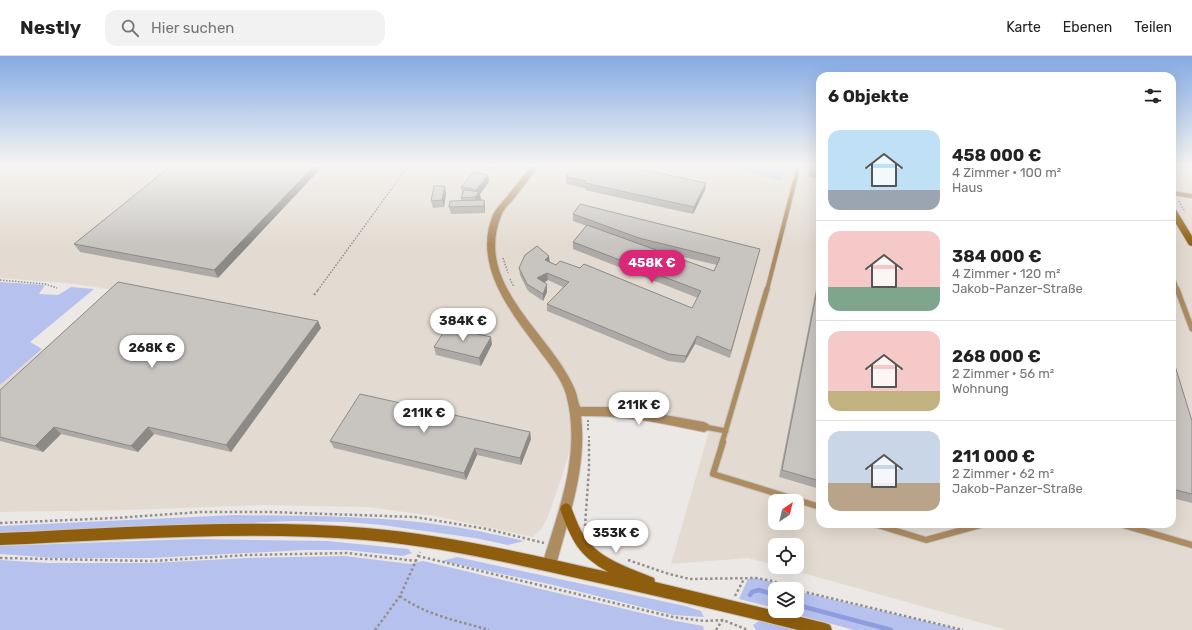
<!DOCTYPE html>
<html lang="de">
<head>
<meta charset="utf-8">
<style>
  body { margin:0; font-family:Rubik,sans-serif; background:#f2f2f2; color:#222; height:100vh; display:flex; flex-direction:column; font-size:15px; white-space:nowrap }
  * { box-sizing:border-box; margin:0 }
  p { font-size:13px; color:#767676 }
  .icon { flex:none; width:22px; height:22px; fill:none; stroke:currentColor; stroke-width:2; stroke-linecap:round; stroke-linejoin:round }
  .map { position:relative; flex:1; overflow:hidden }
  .panel { position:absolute; left:816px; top:16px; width:360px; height:456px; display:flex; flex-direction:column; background:#fff; border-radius:12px; box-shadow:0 4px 16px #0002 }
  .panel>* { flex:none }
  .needle { width:26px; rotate:35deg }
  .buttons { position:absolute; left:768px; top:438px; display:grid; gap:8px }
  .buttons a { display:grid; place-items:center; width:36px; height:36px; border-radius:8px; background:#fff; box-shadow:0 4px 16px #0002; font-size:20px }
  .price { position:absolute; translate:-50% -34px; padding:0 9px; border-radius:14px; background:#fff; color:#222; font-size:13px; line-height:26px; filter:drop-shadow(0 1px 2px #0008) }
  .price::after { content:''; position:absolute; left:50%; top:24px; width:12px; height:9px; margin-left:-6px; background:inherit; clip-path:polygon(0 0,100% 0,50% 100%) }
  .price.active { background:#db2777; color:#fff }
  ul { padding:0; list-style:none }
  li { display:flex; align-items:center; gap:12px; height:100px; padding:0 12px }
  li+li { border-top:1px solid #e0e0e0 }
  li span { display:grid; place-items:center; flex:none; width:112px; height:80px; border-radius:12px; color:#555 }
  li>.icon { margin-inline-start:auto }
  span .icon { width:48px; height:48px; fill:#fffc; stroke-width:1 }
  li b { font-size:17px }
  h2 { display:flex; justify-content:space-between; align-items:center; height:48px; padding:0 12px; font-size:17px }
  header { display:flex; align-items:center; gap:24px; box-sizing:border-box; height:56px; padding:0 20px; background:#fff; border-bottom:1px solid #e0e0e0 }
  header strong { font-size:19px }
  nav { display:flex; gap:22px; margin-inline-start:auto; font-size:14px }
  .search { width:280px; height:36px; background:#f2f2f2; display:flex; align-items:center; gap:10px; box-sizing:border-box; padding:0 14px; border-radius:12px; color:#767676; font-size:15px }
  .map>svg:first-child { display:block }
  .built { fill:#e3dbd1; fill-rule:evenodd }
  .green { fill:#b7c1ee }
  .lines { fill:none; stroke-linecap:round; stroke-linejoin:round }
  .stream { stroke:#8f9cdf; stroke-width:4.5 }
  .lane-far2-casing { stroke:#cac6c4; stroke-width:5.5 }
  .lane-far1-casing { stroke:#cac6c4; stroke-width:7 }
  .lane-casing { stroke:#cac6c4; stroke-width:8 }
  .street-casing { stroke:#cac6c4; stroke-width:2 }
  .secondary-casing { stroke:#cac6c4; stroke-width:2 }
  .path-far2 { stroke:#918f8c; stroke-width:1.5; stroke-dasharray:1.5 1.5; stroke-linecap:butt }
  .path-far1 { stroke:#918f8c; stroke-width:2; stroke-dasharray:2 2; stroke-linecap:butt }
  .path { stroke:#918f8c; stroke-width:2.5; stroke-dasharray:2.5 2.5; stroke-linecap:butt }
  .lane-far2 { stroke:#ae8c62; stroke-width:4 }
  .lane-far1 { stroke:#ae8c62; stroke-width:5 }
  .lane { stroke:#ae8c62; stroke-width:6 }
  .street { fill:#ae8c62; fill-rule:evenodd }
  .secondary { fill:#8f5d0e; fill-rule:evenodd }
  .wall { fill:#aca9a6; fill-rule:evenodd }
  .shaded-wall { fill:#8c8a87 }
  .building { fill:#c8c5c1; stroke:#8c8a87 }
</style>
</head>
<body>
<header>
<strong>Nestly</strong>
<div class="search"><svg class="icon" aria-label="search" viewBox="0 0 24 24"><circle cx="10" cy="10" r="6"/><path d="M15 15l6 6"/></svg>Hier suchen</div>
<nav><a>Karte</a><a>Ebenen</a><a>Teilen</a></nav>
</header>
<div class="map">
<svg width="1192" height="574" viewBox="0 0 1192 574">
  <rect width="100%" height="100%" fill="#ece8e5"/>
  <!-- built -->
  <path class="built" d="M0,109H820V468H1172V109H1192V574H1007L781,511H797V489H775V509L748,502L671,508L710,372L574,356L576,374L560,426L548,460L542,472L533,481L435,460L367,451L262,449L128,454L0,456V329L114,234L75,228L0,222ZM775,445H797V467H775Z"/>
  <!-- green -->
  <path class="green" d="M723,109H787L781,125Z
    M0,226L45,229L39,238L58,239L71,231L94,233L30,286L42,293L0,329Z
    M235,459C306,460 378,459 449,470C474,474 499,479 524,485L508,489L475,482L382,469L347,466L294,465L0,476V470Z
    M195,483L327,485L408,493L412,497L403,500L347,494H304L152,502H55L0,498V490Z
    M345,500L410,508L423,505L671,564L703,570L704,574H0V504L48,507H151L247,502Z
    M457,501L685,550L701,555L704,561L673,559L553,529L442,505Z
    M756,522L773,526L791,533H775V552L739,543L748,523Z
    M797,535L805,537L961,574H854L784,555H797Z
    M759,565L795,574H756L753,569Z"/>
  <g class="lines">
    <!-- stream -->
    <path class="stream" d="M750,539L752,536L759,534L775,539
      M797,549L891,574"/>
    <defs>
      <path id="lane-far2" d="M1172,137L1192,140
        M1172,219L1177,234
        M767,234L799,109"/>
      <path id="lane-far1" d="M1177,233L1192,273
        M705,371L726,375
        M722,387L767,233"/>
      <path id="lane" d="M723,386L713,418L820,451
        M874,468L926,484L984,468
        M1120,468L1192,489"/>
      <path id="street" d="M532,109H540C531,121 521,133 512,145C508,149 503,154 501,160C473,229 552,278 575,334C577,339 578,346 580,351H607L631,353L704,366L708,368L710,371L708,374L704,376C661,367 625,359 581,360C587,412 569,460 556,509L554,514L549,515L544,514L542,509C559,453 582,397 566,338C561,321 546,304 536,290C508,253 473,207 493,159C495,154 500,149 504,144C513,133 523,121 532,109Z"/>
      <path id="secondary" d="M1172,152H1175L1192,180V190L1189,189L1172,161Z
        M566,447L570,449C575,460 578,471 585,481C599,503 630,512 654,522L655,526L825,567L830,569L832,574H798C726,556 653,539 581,523C509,507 438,490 365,484C244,474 121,484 0,489V477C122,472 245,462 366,472C448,479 528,498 608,516C578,499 572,485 560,453L562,449Z"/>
    </defs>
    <!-- lane-far2 casing -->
    <use href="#lane-far2" class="lane-far2-casing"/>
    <!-- lane-far1 casing -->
    <use href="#lane-far1" class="lane-far1-casing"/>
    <!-- lane casing -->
    <use href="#lane" class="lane-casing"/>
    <!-- street casing -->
    <use href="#street" class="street-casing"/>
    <!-- secondary casing -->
    <use href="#secondary" class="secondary-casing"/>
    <!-- path-far2 -->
    <path class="path-far2" d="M1179,145L1185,156
      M503,202L508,217
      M510,223L514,231
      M0,224L45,228L57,232
      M318,234L409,109"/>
    <!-- path-far1 -->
    <path class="path-far1" d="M314,239L319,233
      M588,364V374
      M589,380V387"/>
    <!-- path -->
    <path class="path" d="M0,467L115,462L201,456H269L415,461L487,473L544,487
      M585,470L589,412V386
      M418,500L673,561L704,565L723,564L748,574
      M0,502L151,505L249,499L347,497L416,505
      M628,504L669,518L690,523L756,522L773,525L792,533
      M797,534L963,574
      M400,540C425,559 459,565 489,574
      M735,540L744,523
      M375,574L400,540L420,496
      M716,574L723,563"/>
    <!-- lane-far2 -->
    <use href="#lane-far2" class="lane-far2"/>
    <!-- lane-far1 -->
    <use href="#lane-far1" class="lane-far1"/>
    <!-- lane -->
    <use href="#lane" class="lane"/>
    <!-- street -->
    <use href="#street" class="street"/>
    <!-- secondary -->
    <use href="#secondary" class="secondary"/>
  </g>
  <!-- wall -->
  <path class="wall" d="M172,109L218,222L80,196L74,188Z
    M482,109H515L501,111V114L483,113Z
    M810,109H820V123L808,120Z
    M566,121L706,127L705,134L693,158L585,134V132L566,128Z
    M489,126L480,138L481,143L485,151V157L451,158L449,151L461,144V142L462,137L461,131Z
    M446,137L444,151L433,152L431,145Z
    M573,158L758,200L730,302L695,288L684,307L668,305L547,255V248L563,231L548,224L544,226L547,236L543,245L528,235L520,219L519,212L550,206L556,209L580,212L692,252L698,242L573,193V186L587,170L573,165ZM654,194L717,209L714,215Z
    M820,213V433L779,421Z
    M318,265L321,272L231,396L154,378L138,396L61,378L43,396L0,385V334Z
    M492,288L481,310L436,299L434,291Z
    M1172,300L1192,365V447L1172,442Z
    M530,376L531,383L521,409L477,399L466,424L334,392L330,385Z"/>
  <!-- shaded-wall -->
  <path class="shaded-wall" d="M315,109H324L218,222L214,214Z
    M500,109H515L501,111Z
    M488,119L489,126L480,138L481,143L476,149L475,141L477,140L476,134Z
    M706,127L705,134L693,158L694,151Z
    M445,130L446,137L444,151L442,144Z
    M484,144L485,151V157L484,150Z
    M549,200L550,207L545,204Z
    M547,217L548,224L538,230L537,222Z
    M547,228V236L543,245V238Z
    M318,265L321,272L231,396L226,389Z
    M697,280L695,288L684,307L686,300Z
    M491,281L492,288L481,310L479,302Z
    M54,371L61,378L43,396L35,390Z
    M148,371L154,378L138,396L131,390Z
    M530,376L531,383L521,409L520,402Z
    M475,392L477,399L466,424L464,417Z"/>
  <!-- building -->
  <path class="building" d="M172,109H315L214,214L74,188Z
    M574,109H621L706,127L694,151L585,127L586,125L566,121Z
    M811,109H820V115L810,113Z
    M474,116L488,119L476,134L461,131Z
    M434,130H445L442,144L431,145Z
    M464,134L479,136L475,141L461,142Z
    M484,144V150L449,151L450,145Z
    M580,148L760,193L731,295L697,280L686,300L669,298L547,248L569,226L547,217L537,222L547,228L543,238L527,228L519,212L525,199L537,190L549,200L545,204L556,209L560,205L580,212L584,208L692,252L701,235L573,186L587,169L714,215L720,202L639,182L573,158Z
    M820,219V425L782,414Z
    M118,226L318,265L226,389L148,371L131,390L54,371L35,390L0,381V334Z
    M447,271L491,281L479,302L434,291Z
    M1172,300L1192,365V438L1172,433Z
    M360,338L530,376L520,402L475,392L464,417L330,385Z"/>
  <!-- sky -->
  <linearGradient id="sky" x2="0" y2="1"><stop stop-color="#84aae4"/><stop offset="0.58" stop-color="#f6f5f3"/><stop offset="1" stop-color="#f6f5f3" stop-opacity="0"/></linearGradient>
  <rect width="1192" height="189" fill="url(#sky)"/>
</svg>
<div class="buttons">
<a><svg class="needle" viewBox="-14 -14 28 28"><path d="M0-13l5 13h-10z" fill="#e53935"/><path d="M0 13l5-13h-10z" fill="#767676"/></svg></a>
<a><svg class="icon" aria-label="locate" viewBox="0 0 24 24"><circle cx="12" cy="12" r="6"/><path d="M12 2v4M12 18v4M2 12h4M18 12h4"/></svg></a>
<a><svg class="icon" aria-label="layers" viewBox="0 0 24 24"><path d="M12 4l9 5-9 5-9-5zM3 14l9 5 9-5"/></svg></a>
</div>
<b class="price active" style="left:652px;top:228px">458K €</b>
<b class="price" style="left:463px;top:286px">384K €</b>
<b class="price" style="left:152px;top:313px">268K €</b>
<b class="price" style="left:639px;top:370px">211K €</b>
<b class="price" style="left:424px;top:378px">211K €</b>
<b class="price" style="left:616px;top:498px">353K €</b>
<section class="panel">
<h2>6 Objekte<svg class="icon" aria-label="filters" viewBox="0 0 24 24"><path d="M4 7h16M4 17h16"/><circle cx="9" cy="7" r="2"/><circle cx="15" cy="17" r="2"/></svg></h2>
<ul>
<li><span style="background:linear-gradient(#bfe0f5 75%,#9aa5b1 0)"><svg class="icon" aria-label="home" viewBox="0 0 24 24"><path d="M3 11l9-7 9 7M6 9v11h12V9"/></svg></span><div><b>458 000 €</b><p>4 Zimmer · 100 m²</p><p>Haus</p></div></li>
<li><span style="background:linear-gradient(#f6c9c9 70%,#7fa58c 0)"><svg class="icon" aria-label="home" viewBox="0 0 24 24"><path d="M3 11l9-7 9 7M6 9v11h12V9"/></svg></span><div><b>384 000 €</b><p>4 Zimmer · 120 m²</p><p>Jakob-Panzer-Straße</p></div></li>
<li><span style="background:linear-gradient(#f6c9c9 75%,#c2b280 0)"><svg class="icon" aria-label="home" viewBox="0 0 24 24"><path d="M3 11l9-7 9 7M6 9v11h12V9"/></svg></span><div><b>268 000 €</b><p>2 Zimmer · 56 m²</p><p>Wohnung</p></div></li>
<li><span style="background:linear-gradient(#c9d6e8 65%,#b9a48a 0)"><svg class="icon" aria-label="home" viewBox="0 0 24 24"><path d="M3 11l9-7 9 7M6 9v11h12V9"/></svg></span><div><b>211 000 €</b><p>2 Zimmer · 62 m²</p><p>Jakob-Panzer-Straße</p></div></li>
</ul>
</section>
</div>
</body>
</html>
